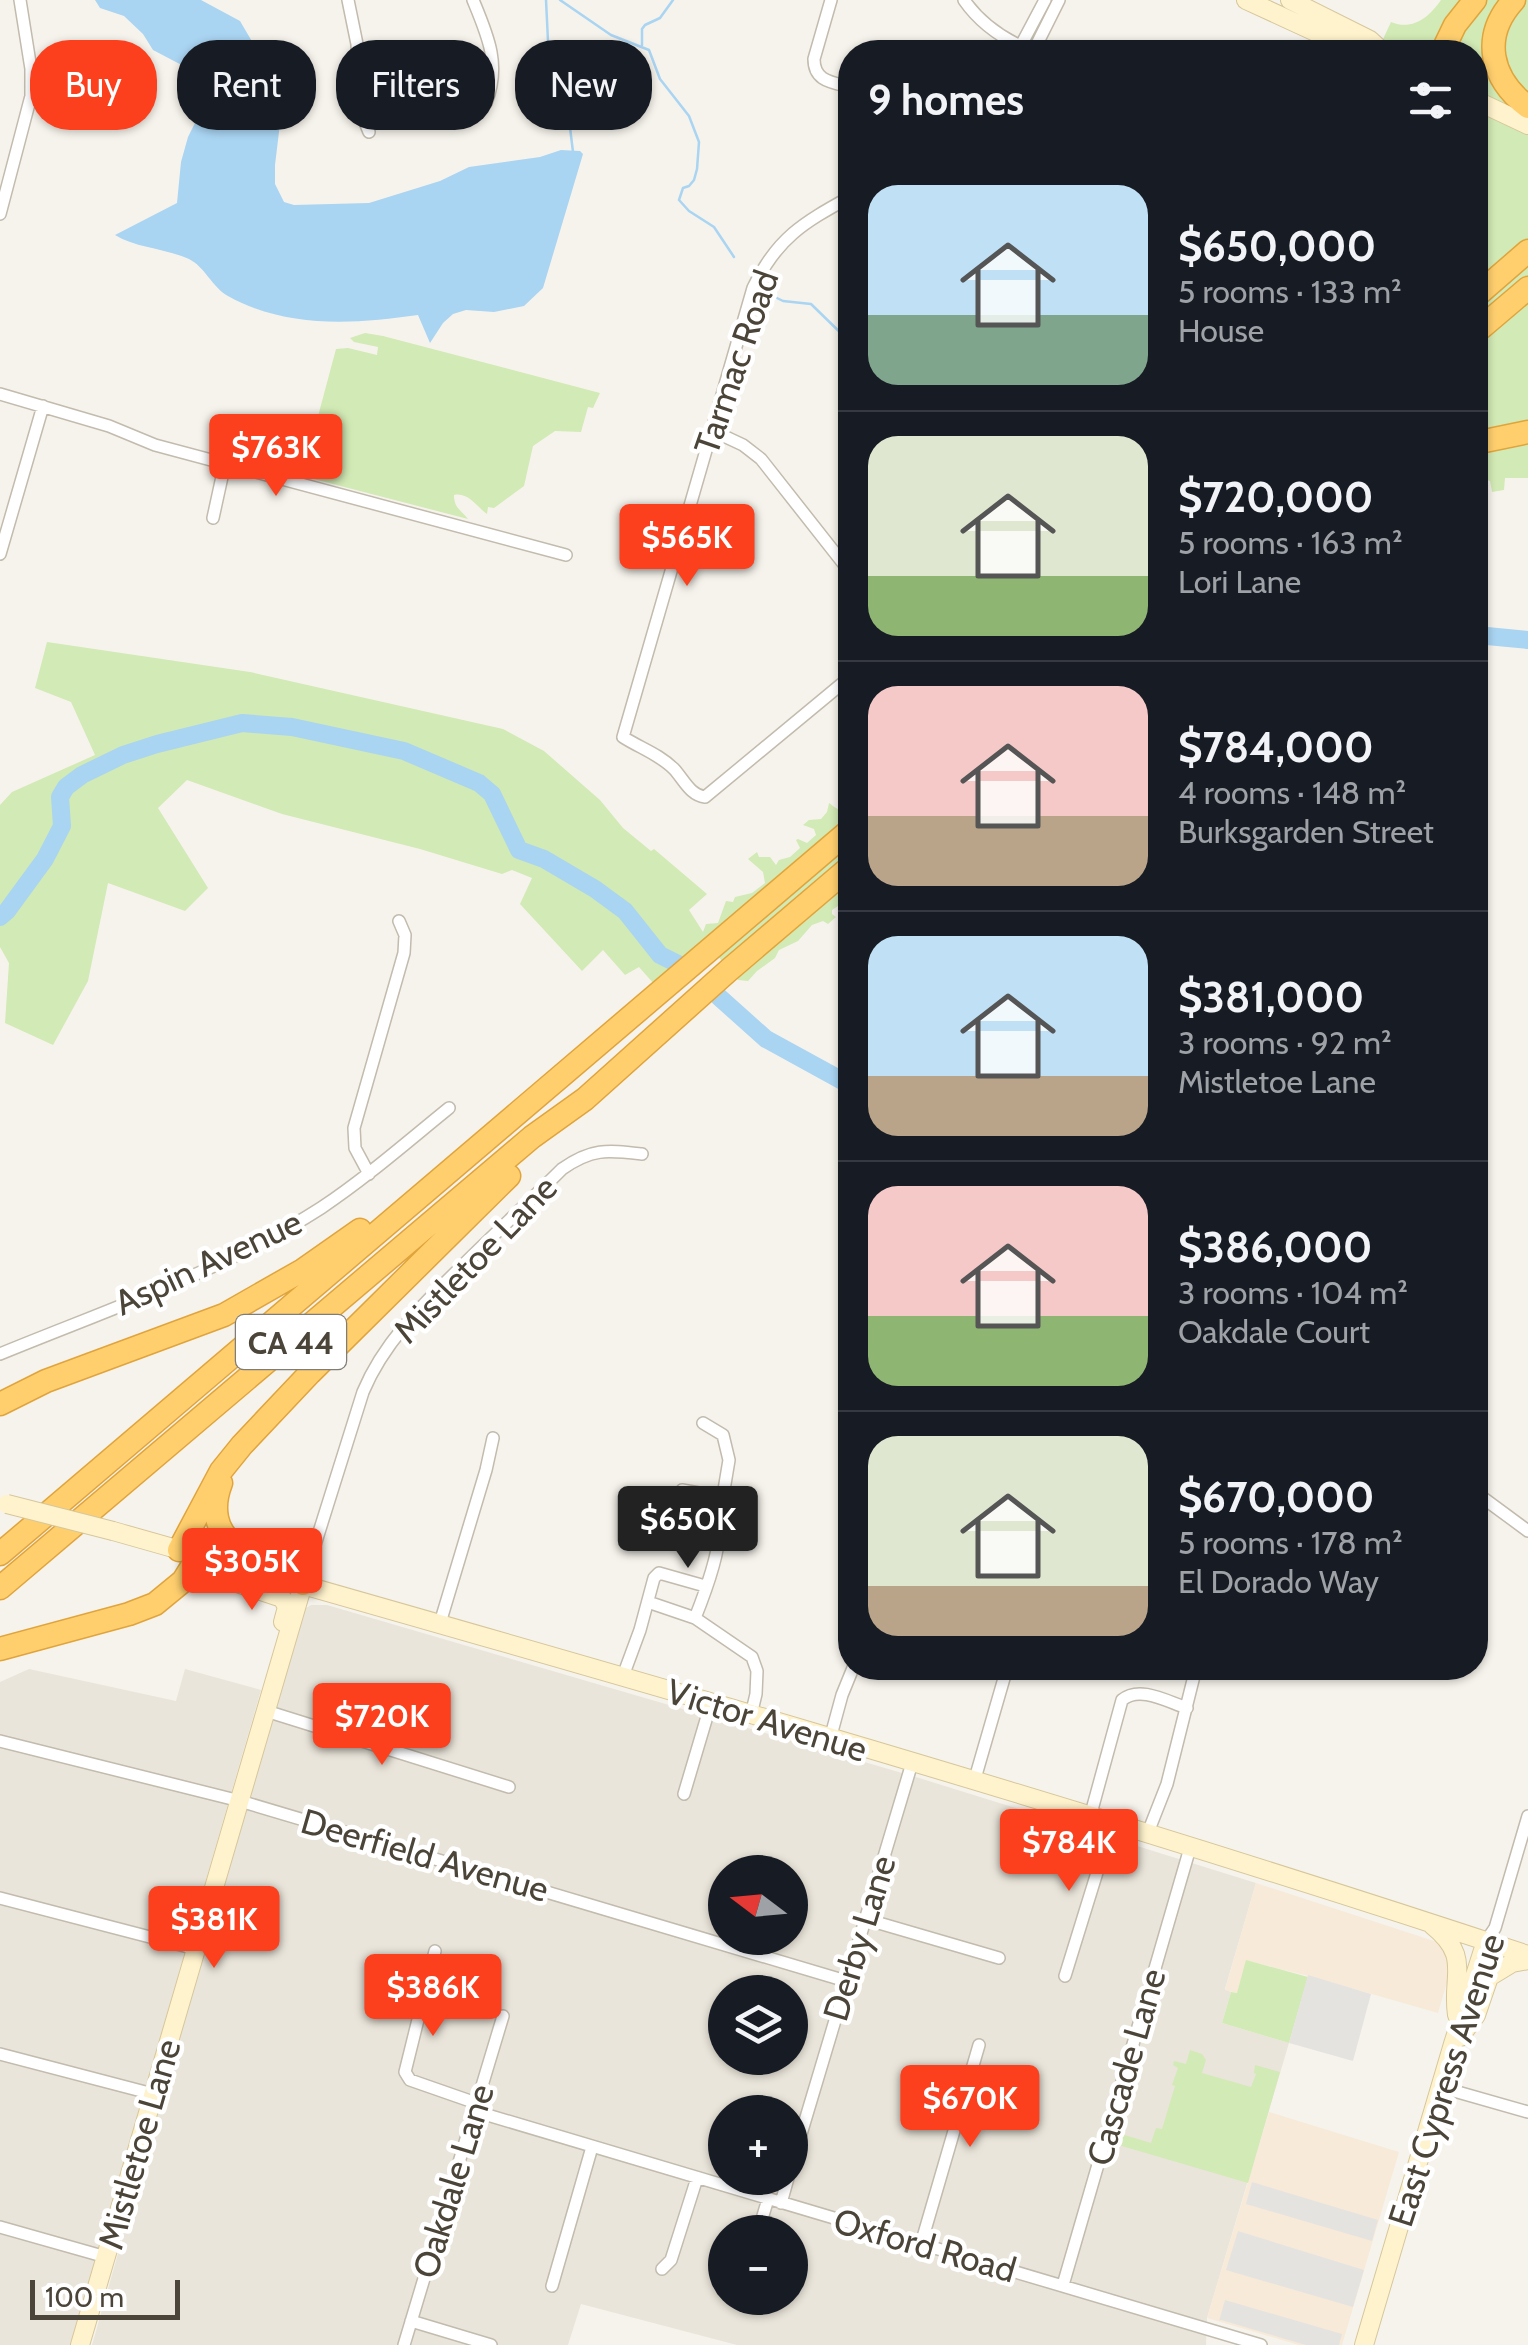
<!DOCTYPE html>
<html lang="en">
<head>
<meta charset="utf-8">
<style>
  body { margin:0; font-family:Cabin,sans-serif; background:#242831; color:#f1f3f6; height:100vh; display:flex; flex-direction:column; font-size:38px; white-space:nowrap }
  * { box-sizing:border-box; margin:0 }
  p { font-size:32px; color:#9ea1a6 }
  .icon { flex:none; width:55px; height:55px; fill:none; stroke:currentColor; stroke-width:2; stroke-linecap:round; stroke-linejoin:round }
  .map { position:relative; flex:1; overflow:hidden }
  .side { position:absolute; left:838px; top:40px; width:650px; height:1640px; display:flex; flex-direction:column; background:#171b24; border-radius:40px; box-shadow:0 2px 8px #0004 }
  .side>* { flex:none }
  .top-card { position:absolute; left:30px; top:40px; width:658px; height:90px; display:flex; gap:20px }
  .needle { width:65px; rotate:286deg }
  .fabs { position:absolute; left:708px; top:1855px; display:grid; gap:20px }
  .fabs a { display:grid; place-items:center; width:100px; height:100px; border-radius:50%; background:#171b24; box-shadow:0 2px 8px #0004; font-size:50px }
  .scale { position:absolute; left:30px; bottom:25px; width:150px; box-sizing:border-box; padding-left:10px; border:5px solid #4b4439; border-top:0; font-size:28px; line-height:35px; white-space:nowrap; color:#4b4439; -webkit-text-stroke:8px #fff; paint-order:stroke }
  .price { position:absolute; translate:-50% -85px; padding:0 22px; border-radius:10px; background:#fc3f1d; color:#fff; font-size:32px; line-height:65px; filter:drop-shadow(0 2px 5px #0008) }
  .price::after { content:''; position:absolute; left:50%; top:60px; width:30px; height:22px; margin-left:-15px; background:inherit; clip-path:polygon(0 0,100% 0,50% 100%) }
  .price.active { background:#222; color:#fff }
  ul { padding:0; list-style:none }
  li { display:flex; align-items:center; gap:30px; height:250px; padding:0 30px }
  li+li { border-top:2px solid #363941 }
  li span { display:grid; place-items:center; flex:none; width:280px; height:200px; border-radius:30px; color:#555 }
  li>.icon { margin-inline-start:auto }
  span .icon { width:120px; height:120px; fill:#fffc; stroke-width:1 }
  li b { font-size:42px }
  h2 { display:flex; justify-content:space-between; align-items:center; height:120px; padding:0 30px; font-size:42px }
  .tag { padding:0 35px; border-radius:40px; background:#171b24; box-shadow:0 2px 8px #0004; font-size:35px; line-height:90px }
  .tag.active { background:#fc3f1d; color:#fff }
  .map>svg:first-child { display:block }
  .residential { fill:#eae5da; fill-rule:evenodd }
  .commercial { fill:#f7ead8 }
  .green { fill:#d2eab5 }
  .parking { fill:#e5e3e0 }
  .water { fill:#a9d4f2 }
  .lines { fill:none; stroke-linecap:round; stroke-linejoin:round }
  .stream { stroke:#a9d4f2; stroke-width:2.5 }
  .river { stroke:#a9d4f2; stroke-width:18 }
  .street-casing { stroke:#c2bbae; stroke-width:14 }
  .secondary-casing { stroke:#d6c79b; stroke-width:20 }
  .highway-casing { stroke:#e0a43c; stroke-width:25 }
  .street { stroke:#fff; stroke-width:11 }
  .secondary { stroke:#fff3cd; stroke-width:18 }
  .highway { stroke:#ffcf6e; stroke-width:22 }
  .secondary-bridge-casing { stroke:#d6c79b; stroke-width:20; stroke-linecap:butt }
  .secondary-bridge { stroke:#fff3cd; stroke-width:18 }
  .labels { text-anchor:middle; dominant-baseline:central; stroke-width:9; stroke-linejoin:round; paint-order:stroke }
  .shield { fill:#fff; stroke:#817c74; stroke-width:2.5 }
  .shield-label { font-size:32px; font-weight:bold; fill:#4b4439 }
  .street-label { font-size:35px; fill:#4b4439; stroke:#fff }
</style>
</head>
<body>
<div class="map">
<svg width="1528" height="2345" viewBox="0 0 1528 2345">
  <rect width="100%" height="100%" fill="#f6f3ec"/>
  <!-- residential -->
  <path class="residential" d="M311,1605H327L919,1778L1256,1883L1225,1989L1231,1992L1222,2023L1289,2043L1207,2318L1206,2345H737L581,2304L568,2345H92L301,1611ZM725,1872H790V1938H725ZM725,1992H790V2058H725ZM725,2112H790V2178H725ZM725,2232H790V2298H725Z
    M29,1669L176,1701L185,1669L261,1690L71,2345H0V1682Z"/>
  <!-- commercial -->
  <path class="commercial" d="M1256,1883L1437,1942L1449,1958L1450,1972L1438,2013L1309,1976L1247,1961L1237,1993L1225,1990Z
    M1269,2112L1399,2152L1342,2345H1299L1207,2318Z"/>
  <!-- green -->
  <path class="green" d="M1441,0H1528V478H1505L1504,490L1492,492L1490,481L1484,479L1475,480V52H1377L1391,22C1413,31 1429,17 1441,0Z
    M365,333L383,336L600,393L593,408L588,407L581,432L555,431L533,446L524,486L494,508L488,507L487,514C476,506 468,492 454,495C454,508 461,510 468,519L302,476L336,349L348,348L377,355L378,347L354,342L350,338Z
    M47,642L250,672L503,729L544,751L600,800L623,828L651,851L654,849L707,894L689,910L703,932L706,924L718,923L726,901L733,902L735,897L752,893L765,883L763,872L748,859L757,852L759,857H770L776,865L779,860L790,857L800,848L796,840L798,839L807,843L816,835L814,829L803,825L809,820L821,819L827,812L829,803C836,808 842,814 850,808V898L832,910V914L836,917L828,924L823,921L812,925L798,941L779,950L775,958L757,971L748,981L738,980L717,955L654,984L639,967L625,975L603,950L582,971L520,904L532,878L512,870L502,874L420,849L282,814L187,780L158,808L208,888L185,911L108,883L88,981L53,1045L5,1023L9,963L0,947V805L12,792L95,755L71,702L35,688Z
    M1246,1960L1308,1977L1289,2043L1222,2023L1231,1992L1237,1993Z
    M1190,2050L1202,2054L1206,2060L1202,2073L1251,2087L1256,2074L1254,2073L1255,2065L1280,2072L1248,2183L1115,2144L1118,2133L1151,2143L1156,2128L1162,2129L1175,2086L1172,2085L1178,2068L1173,2065L1174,2061L1186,2064Z"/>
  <!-- parking -->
  <path class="parking" d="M1308,1975L1371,1994L1353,2061L1289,2043Z
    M1252,2182L1378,2220L1372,2241L1246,2204Z
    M1238,2231L1364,2270L1353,2307L1226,2270Z
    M1225,2300L1342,2334L1339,2345H1306L1221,2320L1219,2321Z"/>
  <!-- water -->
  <path class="water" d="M95,0H201L240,21L264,62L282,107L275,165V184L284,202L294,205L369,203L440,181L469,167L540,157L561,150L580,151L583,154L543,288L524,306L494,312L466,310L453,314L443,323L430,343L418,315C355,324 286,329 228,296C212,287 205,267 189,259C164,248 136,248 115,235L177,203L181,162L188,137L211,91L195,72L153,50L143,34L124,16L100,8Z"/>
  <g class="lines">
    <!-- stream -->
    <path class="stream" d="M546,0L548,41L561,54L573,152
      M560,0L611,35L649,50L660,79L689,116L699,142L697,169L694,180L689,186L683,188L679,200L689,211L714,227L734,257
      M642,45V29L645,25L660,18L673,0
      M777,298L783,301L811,304L850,342"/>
    <!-- river -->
    <path class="river" d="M1475,638L1487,636L1528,640
      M0,917L7,911L45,859L62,826L60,797L66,787L82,775L123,755L157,744L242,723L292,727L404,751L479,783L492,794L519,850L544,859L595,889L625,911L660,955L678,964
      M719,997L766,1039L850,1085"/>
    <defs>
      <path id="street" d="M348,0L357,44L360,110L369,132
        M473,0C488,36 501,65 486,103
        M831,0L814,59C814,81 831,82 850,87
        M964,0C982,26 1006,41 1034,52
        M1019,49L1045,0
        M1033,52L1059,0
        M850,197C803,223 777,238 753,288L623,737C640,748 659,754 674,769C684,780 690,795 705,797L850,677
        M0,214L31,96V69L20,0
        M0,394L109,426L155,445L566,555
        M711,430L743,445L761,459L850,572
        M213,518L225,463
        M0,554L43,406
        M369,1174L355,1148L354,1128L404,953L405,935L399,921
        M0,1354C107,1310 223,1271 321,1208C366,1178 407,1142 449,1108
        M682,1490L721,1497
        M1475,1492L1528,1531
        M676,1516L718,1526
        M304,1580L363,1392C383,1344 420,1307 457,1271C491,1237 527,1204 562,1169C592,1148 607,1150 642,1154
        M648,1602L695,1618L752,1657L757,1671L756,1694L751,1715
        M695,1618C703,1598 723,1545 718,1526L729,1460L723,1435L703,1423
        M440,1623L486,1470L493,1438
        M623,1676L640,1630L654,1578L659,1573L705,1586
        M266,1711L509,1787
        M830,1739L842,1695L853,1668
        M0,1741L240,1801L846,1981
        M974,1782L1007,1668
        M684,1794L711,1703
        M1090,1817L1122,1700C1140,1685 1168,1702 1187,1708
        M1147,1835L1167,1784L1196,1668
        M0,1898L196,1949
        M865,1919L999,1958
        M1486,1941L1495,1928L1528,1816
        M435,1951L405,2072L410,2080L476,2103
        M1065,1976L1112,1824
        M0,2054L153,2094
        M1440,2087L1528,2112
        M474,2111L1261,2345
        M790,2171L912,1763
        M781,2203L788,2178
        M0,2227L106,2257
        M758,2232L768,2199
        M921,2244L979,2045
        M662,2269L671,2260L697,2178
        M1063,2285L1190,1848
        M552,2286L592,2147
        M411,2321L491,2345
        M404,2345L503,2016"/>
      <path id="secondary" d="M1246,0L1359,52
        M1290,0L1370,40L1383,52
        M1475,100L1528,125
        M113,1531C586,1665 1061,1800 1528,1955
        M222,1562L237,1583L282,1598L287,1607L283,1622
        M1432,1925C1472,1957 1451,1975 1457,2015
        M1460,2037L1476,2015L1489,1977L1512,1963L1528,1960
        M80,2345L303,1584
        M1364,2345L1453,2044L1486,1941"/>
      <path id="highway" d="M1514,0C1480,37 1491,79 1528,107
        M1355,52H1356
        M1442,52L1455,25L1475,0
        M1475,297L1528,251
        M1475,333L1528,288
        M1475,443L1528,432
        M0,1404L46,1381L224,1315L303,1270L360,1230
        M221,1483C212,1506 214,1532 237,1546C253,1556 274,1555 290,1564C298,1568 300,1576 303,1584
        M179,1550L221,1471L242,1445L310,1373L509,1176
        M0,1554L850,830
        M0,1588L532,1137L585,1099L729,970L850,867
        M0,1649L129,1614L155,1604L183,1581L199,1555"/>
    </defs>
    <!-- street casing -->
    <use href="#street" class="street-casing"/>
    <!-- secondary casing -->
    <use href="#secondary" class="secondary-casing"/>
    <!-- highway casing -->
    <use href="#highway" class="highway-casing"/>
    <!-- street -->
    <use href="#street" class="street"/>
    <!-- secondary -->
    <use href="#secondary" class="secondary"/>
    <!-- highway -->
    <use href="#highway" class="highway"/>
    <defs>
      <path id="secondary-bridge" d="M7,1504L113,1531"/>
    </defs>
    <!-- secondary-bridge casing -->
    <use href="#secondary-bridge" class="secondary-bridge-casing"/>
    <!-- secondary-bridge -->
    <use href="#secondary-bridge" class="secondary-bridge"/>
  </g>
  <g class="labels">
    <!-- shield labels -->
    <rect class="shield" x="236" y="1315" width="110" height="54" rx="8"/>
    <g class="shield-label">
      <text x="291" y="1342">CA 44</text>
    </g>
    <!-- street labels -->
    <g class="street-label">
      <text transform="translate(736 362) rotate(-71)">Tarmac Road</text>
      <text transform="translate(475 1259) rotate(-46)">Mistletoe Lane</text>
      <text transform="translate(208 1262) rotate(-25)">Aspin Avenue</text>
      <text transform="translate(767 1720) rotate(17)">Victor Avenue</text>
      <text transform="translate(425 1855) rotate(16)">Deerfield Avenue</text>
      <text transform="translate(859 1938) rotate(-73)">Derby Lane</text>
      <text transform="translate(1126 2067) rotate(-74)">Cascade Lane</text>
      <text transform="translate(1446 2080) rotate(-72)">East Cypress Avenue</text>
      <text transform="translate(139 2144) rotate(-74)">Mistletoe Lane</text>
      <text transform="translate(453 2181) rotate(-73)">Oakdale Lane</text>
      <text transform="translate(925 2245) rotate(16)">Oxford Road</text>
    </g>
  </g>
</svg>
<div class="fabs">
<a><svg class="needle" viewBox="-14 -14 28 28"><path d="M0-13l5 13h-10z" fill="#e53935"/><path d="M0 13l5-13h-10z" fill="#9ea1a6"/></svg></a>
<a><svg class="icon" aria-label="layers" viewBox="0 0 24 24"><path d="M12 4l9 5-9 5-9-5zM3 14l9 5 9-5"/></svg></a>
<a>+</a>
<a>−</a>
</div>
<div class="scale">100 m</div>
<b class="price" style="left:276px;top:499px">$763K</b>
<b class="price" style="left:687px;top:589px">$565K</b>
<b class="price active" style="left:688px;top:1571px">$650K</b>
<b class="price" style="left:252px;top:1613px">$305K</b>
<b class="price" style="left:382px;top:1768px">$720K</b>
<b class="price" style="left:1069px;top:1894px">$784K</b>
<b class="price" style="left:214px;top:1971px">$381K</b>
<b class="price" style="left:433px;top:2039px">$386K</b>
<b class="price" style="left:970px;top:2150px">$670K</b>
<div class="top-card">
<a class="tag active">Buy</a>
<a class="tag">Rent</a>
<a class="tag">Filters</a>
<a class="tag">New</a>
</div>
<section class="side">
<h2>9 homes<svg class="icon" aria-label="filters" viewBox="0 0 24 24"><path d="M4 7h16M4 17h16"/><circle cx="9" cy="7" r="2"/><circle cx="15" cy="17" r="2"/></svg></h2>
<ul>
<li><span style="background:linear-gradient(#bfe0f5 65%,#7fa58c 0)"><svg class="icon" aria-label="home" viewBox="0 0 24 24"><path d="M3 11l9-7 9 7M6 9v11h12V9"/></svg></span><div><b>$650,000</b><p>5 rooms · 133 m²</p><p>House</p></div></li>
<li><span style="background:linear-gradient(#dfe7d0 70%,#8fb573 0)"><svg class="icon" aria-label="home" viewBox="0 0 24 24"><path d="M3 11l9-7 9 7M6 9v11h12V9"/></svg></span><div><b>$720,000</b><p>5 rooms · 163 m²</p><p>Lori Lane</p></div></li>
<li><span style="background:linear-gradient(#f6c9c9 65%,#b9a48a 0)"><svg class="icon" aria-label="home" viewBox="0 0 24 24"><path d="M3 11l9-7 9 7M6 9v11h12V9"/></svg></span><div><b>$784,000</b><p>4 rooms · 148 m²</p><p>Burksgarden Street</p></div></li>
<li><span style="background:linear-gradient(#bfe0f5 70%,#b9a48a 0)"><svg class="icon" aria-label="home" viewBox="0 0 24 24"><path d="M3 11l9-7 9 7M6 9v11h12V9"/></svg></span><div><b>$381,000</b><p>3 rooms · 92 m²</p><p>Mistletoe Lane</p></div></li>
<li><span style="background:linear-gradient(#f6c9c9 65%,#8fb573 0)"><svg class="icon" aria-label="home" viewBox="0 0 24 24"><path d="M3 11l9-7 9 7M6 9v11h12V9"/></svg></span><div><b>$386,000</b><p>3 rooms · 104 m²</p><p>Oakdale Court</p></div></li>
<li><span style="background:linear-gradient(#dfe7d0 75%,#b9a48a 0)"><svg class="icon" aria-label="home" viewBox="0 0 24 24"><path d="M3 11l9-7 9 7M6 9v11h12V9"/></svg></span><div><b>$670,000</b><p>5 rooms · 178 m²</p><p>El Dorado Way</p></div></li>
</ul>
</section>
</div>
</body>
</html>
